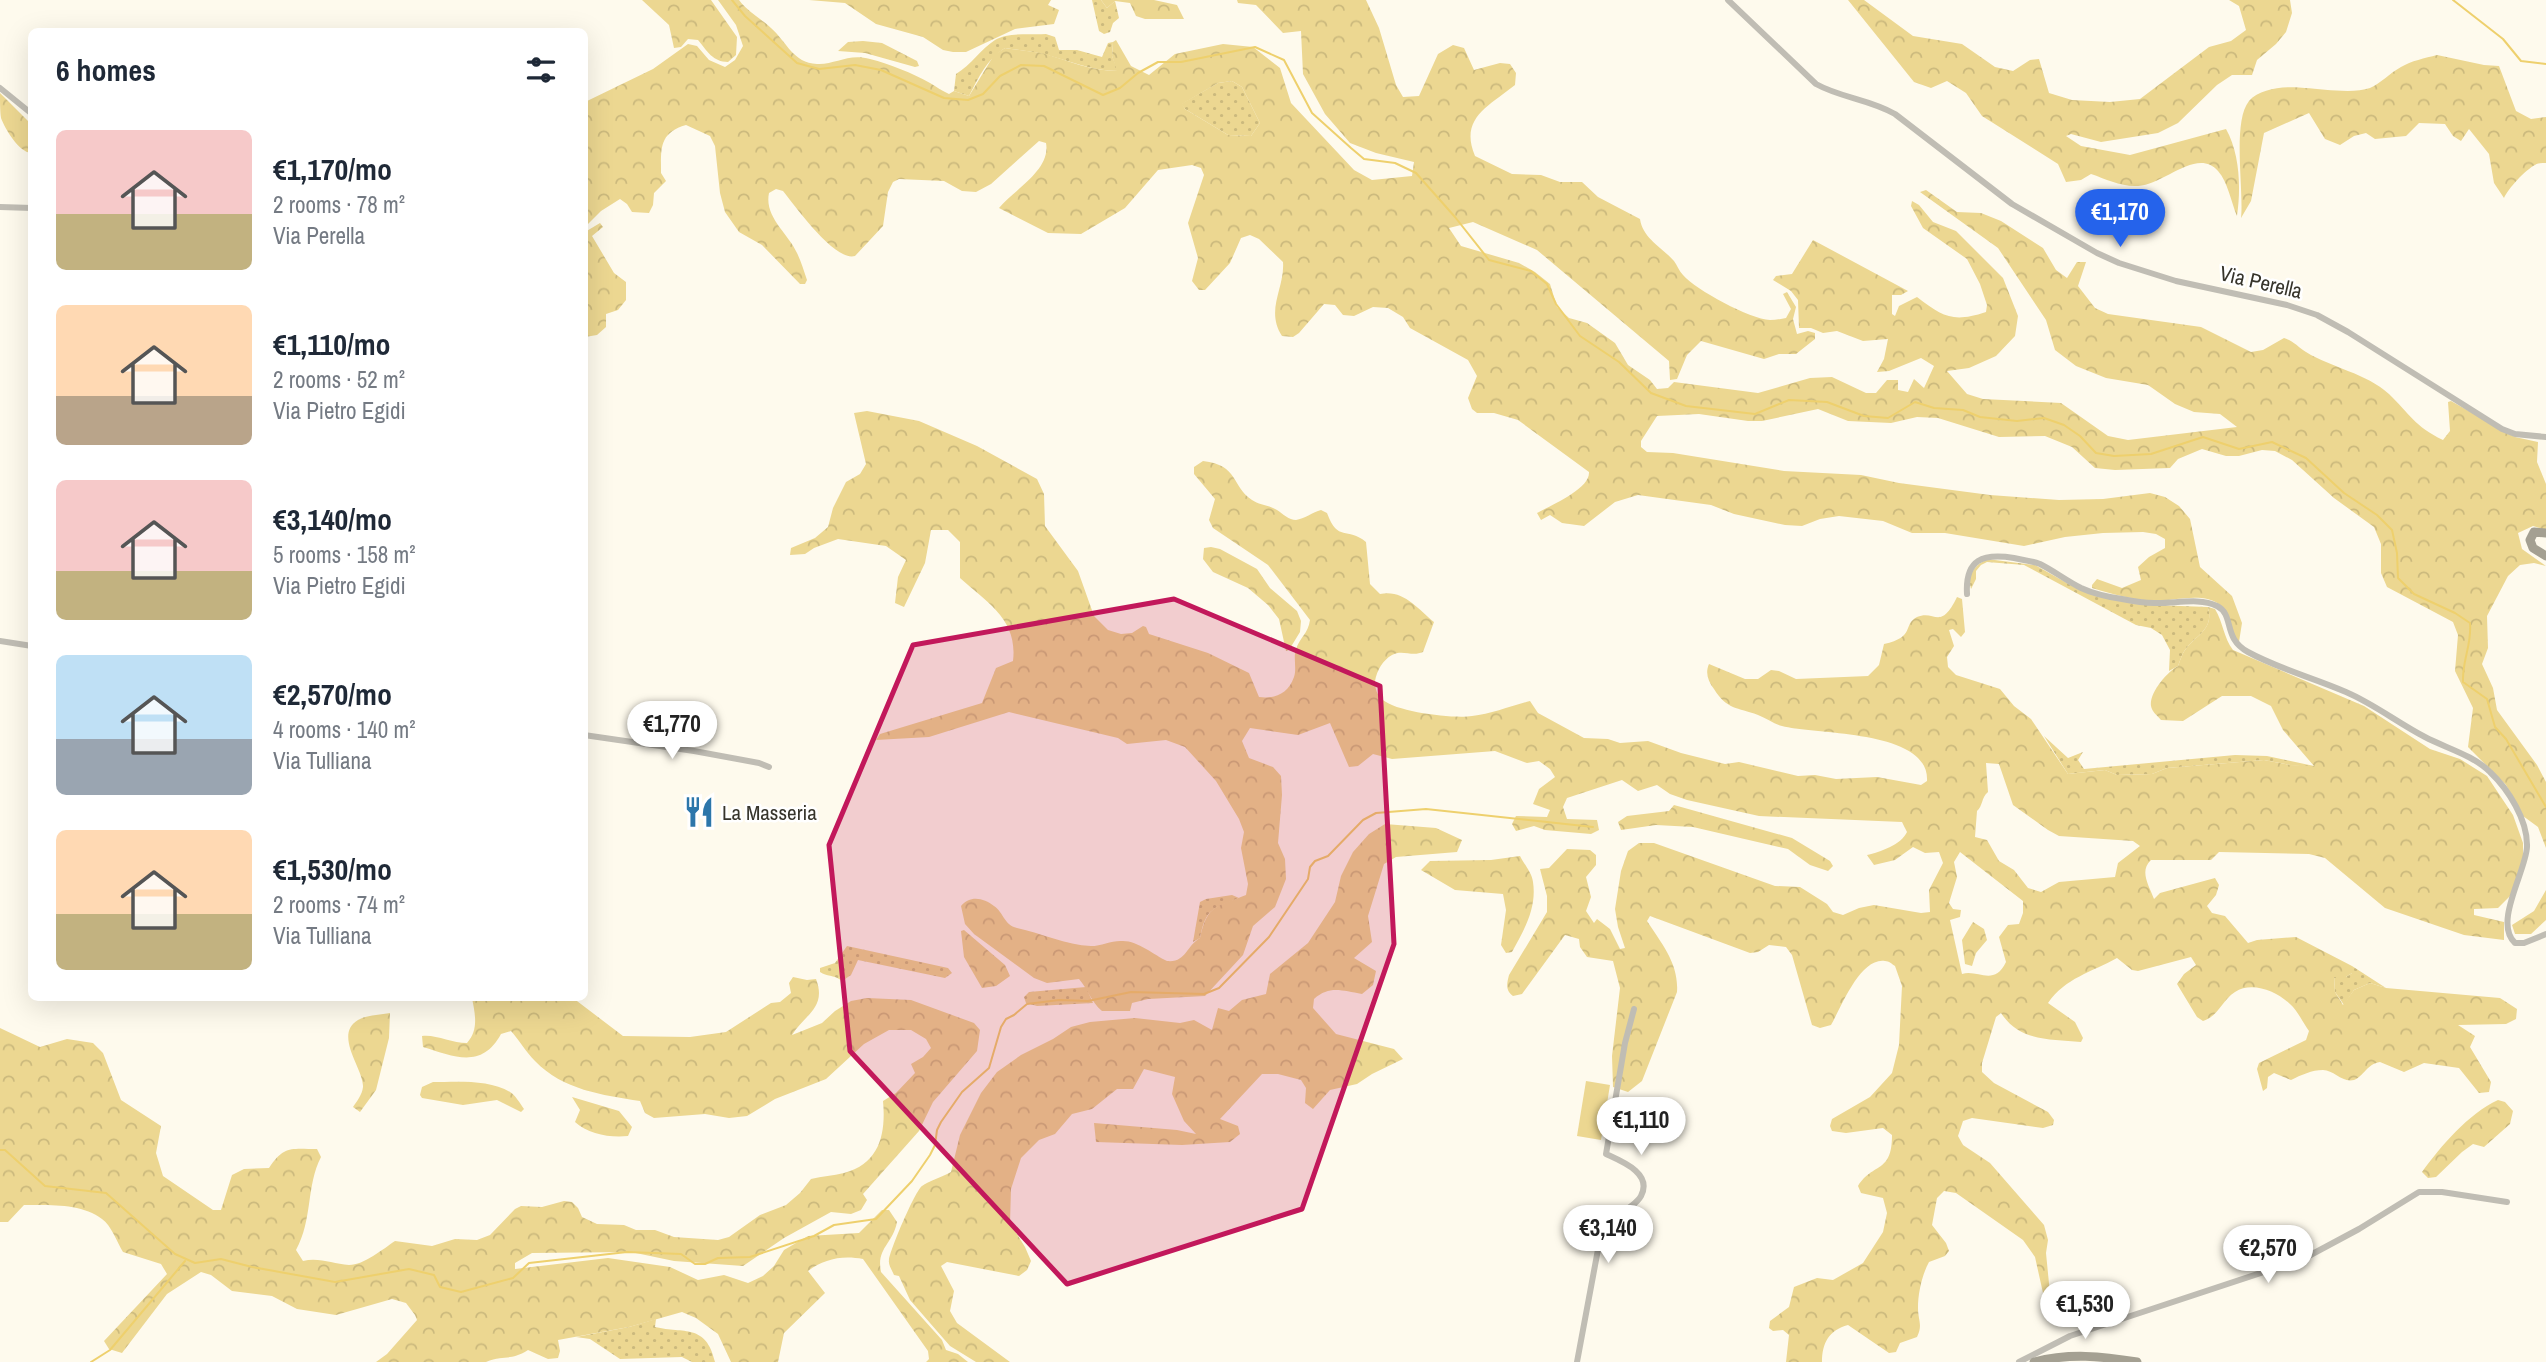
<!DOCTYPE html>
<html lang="en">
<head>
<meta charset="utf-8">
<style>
  body { margin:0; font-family:"Archivo Narrow",sans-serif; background:#f6f6f7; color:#1f2937; height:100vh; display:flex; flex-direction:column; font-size:26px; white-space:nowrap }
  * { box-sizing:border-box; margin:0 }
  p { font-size:23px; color:#747a83 }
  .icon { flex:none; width:38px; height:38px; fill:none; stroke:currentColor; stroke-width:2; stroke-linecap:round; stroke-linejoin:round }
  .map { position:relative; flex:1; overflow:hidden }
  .drawer { position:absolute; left:28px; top:28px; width:560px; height:973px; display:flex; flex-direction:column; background:#fff; border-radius:10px; box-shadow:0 7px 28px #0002 }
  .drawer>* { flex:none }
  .price { position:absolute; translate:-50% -60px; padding:0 16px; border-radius:24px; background:#fff; color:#222; font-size:23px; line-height:46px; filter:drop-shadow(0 2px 4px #0008) }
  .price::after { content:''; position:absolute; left:50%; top:42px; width:21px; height:16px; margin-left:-10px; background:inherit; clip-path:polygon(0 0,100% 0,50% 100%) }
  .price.current { background:#2563eb; color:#fff }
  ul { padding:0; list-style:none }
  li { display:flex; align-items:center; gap:21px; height:175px; padding:0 28px }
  li span { display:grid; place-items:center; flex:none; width:196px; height:140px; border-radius:10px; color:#555 }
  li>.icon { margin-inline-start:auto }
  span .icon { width:84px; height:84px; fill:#fffc; stroke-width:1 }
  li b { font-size:30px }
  h2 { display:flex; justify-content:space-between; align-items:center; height:84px; padding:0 28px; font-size:30px }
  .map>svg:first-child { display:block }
  .grass { fill:url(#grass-dots) }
  .forest { fill:url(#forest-crowns); fill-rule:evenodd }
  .pitch { fill:#ecd791 }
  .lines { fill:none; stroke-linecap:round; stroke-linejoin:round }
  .stream { stroke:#eed06d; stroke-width:2 }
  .street { stroke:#c0bdb4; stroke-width:6 }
  .secondary { stroke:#a4a092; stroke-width:9 }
  .marked { fill:#c2185b; fill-opacity:0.2; stroke:#c2185b; stroke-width:5; stroke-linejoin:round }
  .labels { text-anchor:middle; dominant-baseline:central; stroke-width:5; stroke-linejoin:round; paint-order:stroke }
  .street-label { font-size:21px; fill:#36342b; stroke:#fff }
  .poi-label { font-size:21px; fill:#36342b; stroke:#fff; text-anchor:start }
</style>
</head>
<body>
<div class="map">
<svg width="2546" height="1362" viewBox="0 0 2546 1362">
  <defs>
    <pattern id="grass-dots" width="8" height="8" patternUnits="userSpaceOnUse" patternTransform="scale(1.75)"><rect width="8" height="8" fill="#ecd791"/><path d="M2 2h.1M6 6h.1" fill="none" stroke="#cbb97d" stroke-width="1.8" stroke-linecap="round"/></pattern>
    <pattern id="forest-crowns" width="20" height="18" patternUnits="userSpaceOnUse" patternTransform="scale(1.75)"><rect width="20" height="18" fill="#ecd791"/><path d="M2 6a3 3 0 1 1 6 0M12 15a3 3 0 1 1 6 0" fill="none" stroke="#cbb97d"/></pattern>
  </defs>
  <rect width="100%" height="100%" fill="#fefaed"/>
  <!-- grass -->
  <path class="grass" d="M1092,0H1101L1107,8L1115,1L1119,18L1113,23L1110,32L1104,34L1099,31Z
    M1046,34L1055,37L1059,50H1077L1102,57L1108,43L1113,42L1112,56L1118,71C1091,71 1068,60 1043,54C1031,51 1018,50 1005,48C987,59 979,77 969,96L954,91L956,74C971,65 981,49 995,40C1008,32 1031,35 1046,34Z
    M1232,81L1242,87L1260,123L1251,136L1228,135L1185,109L1181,104L1218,83Z
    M1987,559L2035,565L2074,587L2154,605L2208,607C2214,630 2197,634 2185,650C2182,654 2180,661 2178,666L2169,671L2170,650L2162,635L2151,628L2136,625L2024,565L1987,562L1981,565L1976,571V579L1971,589C1967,574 1974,566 1987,559Z
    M2044,736L2068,758L2083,752L2078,760L2084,769L2235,755L2267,756L2314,766L2310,767L2290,765L2264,760L2167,768L2152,774L2117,775L2105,770L2068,774Z
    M1232,895L1239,898C1212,909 1206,908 1200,938L1193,942L1200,902L1206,899Z
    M847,946L948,968L952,973L945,978L858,960L851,975L842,981C833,974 827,977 820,972V968L835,963Z
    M2352,966L2386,988L2370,983L2354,990L2344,1005L2335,992L2334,976L2346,977L2352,973Z
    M1086,987L1093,1003L1037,1006L1026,1003L1024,997L1029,992Z
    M656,1319L655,1327C684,1334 706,1323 715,1362H692L682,1357L620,1359L590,1339L576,1337L629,1327Z"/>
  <!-- forest -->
  <path class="forest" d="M642,0H711L737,37L736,55L728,62C713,62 707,51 698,40L688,39L681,47L674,48L669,25Z
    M718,0H739C748,12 760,18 771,28C787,42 793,63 817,64C835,65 848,53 870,59C890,64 912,73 930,83C937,87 942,91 949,94L954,91L969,96L994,55L1005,48C1018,50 1032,51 1045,54C1069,61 1092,71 1117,71L1112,56L1113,42L1116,40L1131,66L1149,75L1175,54L1223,44L1253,47L1280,68L1291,103L1354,170L1372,180L1412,176L1414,162L1376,153L1350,143L1325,114L1303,74L1301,31L1283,33L1256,5L1238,3L1237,0H1366L1379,28L1396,85L1403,97L1419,96L1438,54L1453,45L1464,48L1474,70L1500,63L1510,64L1516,73L1515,85C1489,106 1459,118 1475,156L1512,174L1541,175L1560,182H1582L1598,197L1640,219C1643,239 1662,247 1674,261C1677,265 1679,271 1683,275C1696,290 1750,319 1770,320C1775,320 1781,319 1786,318L1791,309L1783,294L1787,292L1796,307L1793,319L1797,334L1808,331L1815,333V339L1796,354H1779L1764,359L1701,341L1687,355L1677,379L1670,380L1669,361L1537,250L1473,222L1449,228L1461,246L1519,263L1535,272L1550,284L1557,307L1569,318L1587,323L1615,343L1628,365L1650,380L1657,389L1668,388L1674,382L1758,393L1810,378L1832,377L1866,393H1876L1887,380H1898V390L1908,392L1914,379L1924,388L1934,366L1921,358L1889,371L1877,372L1884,359L1888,339L1863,341L1837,331L1823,333L1811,328H1799L1798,300L1791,291L1773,280L1776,276L1792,274L1813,240L1908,291L1901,295H1892V314L1895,316L1899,306L1917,297C1943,317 1953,323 1986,312L1987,305L1980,284L1967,259L1923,228L1911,206L1912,201L1919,205L1933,222L1956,231L2003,278L2018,316L2015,336L1996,356L1969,368L1947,371L1967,394L1983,399L2061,403L2108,436L2128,440L2237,427L2220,414L2194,412L2175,404L2148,385L2106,378L2076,366L2055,350L2046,320L1998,248L1920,192L1926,190L1957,212L1981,213L2001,221L2043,248L2056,270L2067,278L2077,262H2086L2078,286L2095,308L2108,314L2201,327L2251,352L2263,350L2284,338C2294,341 2298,347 2306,352C2332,368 2366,373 2389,394C2410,414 2414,426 2443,440L2450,431L2448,402L2451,401L2515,437L2538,442L2537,462L2546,484V530L2533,526L2518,533L2522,549L2546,566L2534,563L2520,565L2508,576L2487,616L2488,648L2482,664L2493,688L2497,710L2537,765L2546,782V848L2538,827L2523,816L2506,785L2468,747L2473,708L2455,671L2458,635L2453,622L2387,587L2381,573V544L2374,527L2334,498L2292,460L2275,451L2262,450L2239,456H2226L2202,449L2178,459L2170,468L2115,470L2095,468L2072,447L2045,436L1999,437L1938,418L1917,417L1891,423L1848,421L1818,409L1762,421H1748L1699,414L1657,416L1641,441V447L1647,452L1673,453L1784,471L1861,475L1899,483L1990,495L2059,500L2103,499L2150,493L2165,497L2179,506L2190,519L2200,567L2232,596L2242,623L2239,642L2235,640C2231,629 2230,612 2220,605C2203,591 2172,602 2151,601C2130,599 2112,594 2092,588V585L2097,579L2122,588L2141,580L2138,567L2149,557L2165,548V539L2156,534L2143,532L2103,533L2065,537L2024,546L1945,533H1912L1883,521L1839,516L1820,519L1802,526L1785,525L1734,514L1711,505L1638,495L1615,502L1584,526L1562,523L1550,515L1541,520L1537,513C1551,505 1590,489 1589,472L1518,420L1494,413H1477L1472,409L1468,398L1477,376L1468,360L1410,328L1403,317L1388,308L1373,307L1354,316L1343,315L1335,305L1324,304L1299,333L1293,337L1282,336C1265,310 1285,288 1283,262L1259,239L1250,235L1241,238L1230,263L1205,290H1199L1192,281L1198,258L1188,223L1204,175L1201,168L1192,165L1158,170L1125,208L1081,234L1048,233L999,208C1015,189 1051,170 1046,143L1039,141L991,184L976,192L962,191L944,181L899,179L893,182L888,192L883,226L855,256C835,262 796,207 783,191L776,189L769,193C764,217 788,233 797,253C801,261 804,271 807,280L805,284H800L762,245L739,232L725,212L720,193L715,146L710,136L686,125C659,133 661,148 661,173L666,181L654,193L653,205L649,213L632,212L627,204L620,199L601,211L585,227V102L653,69L688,44L697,46L709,60L725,67L735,60L743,46L736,25ZM1232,81L1242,87L1260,123L1251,136L1228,135L1185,109L1182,104L1218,83Z
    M809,0H1051L1048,5L1059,10L1054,24L1015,29L966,52H953L943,50L923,37L876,24L845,3Z
    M1101,0H1154L1177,5L1184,19H1145L1136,16L1130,3L1115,1L1107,8Z
    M1848,0H1864L1913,36L1962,44L1995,67L2013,71L2030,60L2039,59L2049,93L2072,100L2110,102L2140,99L2209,47L2231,41L2246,30L2239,6L2229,0H2290L2292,13L2286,32L2276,44L2257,60L2252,75H2232L2217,85L2178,123L2158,133L2101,142L2071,134L2066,136L2081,146L2130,155L2226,129C2240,154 2241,188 2237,216C2231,202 2228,182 2218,171C2197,147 2164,185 2138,186C2121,187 2106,179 2091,174L2081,180L2066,182L2058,164L1982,116L1966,93L1947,81L1931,88L1914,82Z
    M863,41L882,43L917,61L919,66L915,67L865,53L838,51L848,42Z
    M2437,55L2484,65L2499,66L2516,111L2531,119L2546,117V163C2542,163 2538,163 2535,165C2525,170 2508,189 2504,198L2494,183L2489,154L2469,129L2461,141L2453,136L2445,124L2419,123L2406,136L2375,139L2366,133L2354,136L2340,145L2325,139L2309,113L2264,133L2251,201L2241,218C2244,190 2232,122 2249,101C2261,87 2289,86 2305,88C2323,89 2353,94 2370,88C2381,83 2390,73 2401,67C2411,61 2425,58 2437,55Z
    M0,93L31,124V153C19,152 5,129 1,118C0,111 0,101 0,93Z
    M600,223L603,227L592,236L614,273L626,282V300L618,310L606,314V327L597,335L585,337V232Z
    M867,411L919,421L977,446L1037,479L1044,494L1045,526L1078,571L1094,616L1108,630L1121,634L1132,633L1143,626L1146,627L1149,634L1208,653L1249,673L1259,697C1275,699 1288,694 1294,677C1297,669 1293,658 1296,649C1300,637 1308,634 1310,620L1268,565L1213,528L1209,520L1215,499L1194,474V467L1203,461C1239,465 1231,486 1252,500C1259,505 1269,505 1277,510C1283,514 1289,520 1296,520C1304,519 1313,512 1321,510L1327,513C1338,543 1347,526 1366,542L1370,584L1380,594C1403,589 1417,608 1434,622L1423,652C1412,657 1402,649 1392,655C1383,660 1377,670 1375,681C1375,688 1377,696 1383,700C1397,712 1454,719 1472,716C1491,714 1511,706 1530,701L1538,713L1584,738L1608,739L1620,743L1648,741L1681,753L1725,764L1739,762L1798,776L1815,775L1836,779L1877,777L1921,785L1927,781C1930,729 1815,735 1782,726C1774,724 1766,718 1758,715C1737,707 1727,710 1714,689C1708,681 1705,673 1709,664L1745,679H1758L1771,670L1779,671L1796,679L1868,676L1879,665L1884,644C1916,637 1902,625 1917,617C1935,609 1940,632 1957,597L1962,599L1965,632L1961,637L1953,629L1949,630L1954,646L1947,657L1948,667L1956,675L2000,689L2014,706L2031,719L2068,774L2105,770L2117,775L2152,774L2167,768L2264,760L2290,765L2314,766L2283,730L2271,706L2251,696H2222L2183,721L2161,720C2157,715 2152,712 2151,706C2149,693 2167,672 2178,666C2180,661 2182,654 2185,650C2197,634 2214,630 2208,607L2215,609C2223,622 2224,639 2233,650L2364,706L2430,749L2460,759L2487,776L2513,815L2523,843V860L2511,895L2498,908L2474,909V915L2504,922V940L2464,935L2385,908L2325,858L2309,854L2219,852L2211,860H2151C2139,871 2149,886 2154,899L2160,893L2215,878L2219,885L2216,895L2207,906L2212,913L2225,916L2248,943L2257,940L2296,937L2352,966V973L2346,977H2334L2335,992L2343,1005L2354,990L2370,983L2386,988L2500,998L2517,1009L2516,1019L2506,1024L2458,1025L2475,1036L2470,1047L2491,1082L2489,1092L2479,1093L2459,1068L2424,1063L2404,1072L2380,1062C2367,1064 2364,1076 2354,1080C2342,1083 2334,1070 2323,1070C2312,1070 2301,1075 2291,1080L2274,1073L2268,1077L2267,1088L2263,1091L2257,1069L2259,1063L2306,1040L2309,1031C2303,1023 2298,1011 2290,1004C2276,991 2252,981 2235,992C2222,1000 2219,1016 2203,1021L2197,1017L2177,984L2184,974L2196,965L2191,957L2138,971L2132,970L2117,958C2092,972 2065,978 2048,1003L2075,1022L2083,1038L2081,1042C2050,1039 2020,1042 2001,1013L1996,1017L1982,1063V1072L1994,1083L2048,1112L2054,1120L2053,1125L2043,1128L1972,1118L1963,1121L1958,1136L1963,1145L1990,1163L2044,1225L2048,1240L2046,1253L2052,1314L2047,1311L2035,1257L2023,1240L1956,1193L1944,1191L1937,1198L1932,1225L1946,1243L1949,1251L1945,1256L1929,1262C1922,1275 1918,1293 1918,1308C1918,1320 1923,1325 1917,1337L1900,1343L1896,1352L1889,1353L1848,1325C1829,1330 1822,1343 1822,1362H1786L1789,1335L1783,1330L1773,1331L1769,1328L1770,1321L1789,1307L1794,1287L1817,1278L1833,1280L1863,1263L1883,1232L1887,1213L1883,1198L1861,1193L1858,1186C1873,1162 1892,1174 1892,1135L1883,1128L1846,1133L1832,1131L1830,1126L1832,1119L1870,1097L1892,1073L1899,1045L1902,986L1895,966C1892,964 1889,961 1885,961C1860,957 1841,1008 1831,1025L1820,1028L1812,1025L1792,955L1786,947L1769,945L1758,952L1750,953L1650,916L1647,921C1662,944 1679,964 1677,992L1642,1081L1628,1092L1613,1087L1612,1056L1620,988L1613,961L1587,957L1580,947L1579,939L1565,935L1522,994L1513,996C1505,990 1507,983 1509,975L1547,912V896L1540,869L1549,868L1567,849L1590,850L1596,855V865L1586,877L1591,897L1586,911L1594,923L1597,919L1610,929L1620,949L1625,948L1618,927L1615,909L1621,871L1628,851L1639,843H1654L1775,886L1800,887L1827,904L1833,912L1843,915L1859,908L1874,905L1921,913L1930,912L1929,890L1943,863L1939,852L1925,853L1913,847L1895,860L1874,865L1867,855C1880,852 1901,845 1907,832L1902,822L1759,816L1687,800L1670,794L1657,785L1638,791L1622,780L1567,798L1563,807L1567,819L1597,820L1599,830L1591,834L1545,830L1534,826L1516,831L1512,824L1516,816L1547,817L1550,810L1533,804L1539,789L1555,777L1550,769L1539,761L1527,763L1495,751L1392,759L1373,754L1358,766L1349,767L1330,723L1298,735L1250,728L1242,741L1249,758L1273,767L1281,776L1282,795L1278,843L1285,859L1286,879L1275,907L1253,926L1243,955L1205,996L1148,999L1132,1003L1130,1011H1102C1091,1002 1088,989 1079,979L1047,983L1034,978L974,934L965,924L961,906C970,895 984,898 994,906C1004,913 1004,925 1017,928C1041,933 1066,945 1091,946C1102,946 1112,940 1123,941C1138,941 1154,955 1167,961C1186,963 1186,946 1200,938C1207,904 1217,907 1246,895L1248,884L1241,848L1244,832L1239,819L1216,781L1185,747L1166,740L1127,744L1118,738L1009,712L929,737L876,740L880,734L982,703L996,668L1013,661C1018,620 988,603 960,578V542L948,530H931L925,563L904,607L895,603L898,577L906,560L886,546L838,539L814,548L805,554L790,555L791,548L815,538L828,527L833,508L846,482L860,474L866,464L854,413ZM1986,763L1999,764L2013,805L2048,830L2059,836L2133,841L2140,846L2118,863L2115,877L2059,882L2041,892L2028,888L2014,870L1999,861L1987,840L1975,837L1977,811C1983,806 1981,798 1988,792ZM1960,852L2023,901V913L2019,924L2008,925L1999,937L2006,962C1994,987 1978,969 1962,974L1950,920L1960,917L1961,910L1953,909L1949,903L1957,877L1954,862Z
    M1211,547L1220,549L1257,569L1270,588L1297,611L1301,621L1300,632L1289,650L1286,651L1279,619L1268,605L1248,588L1213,572L1203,559L1204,548Z
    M1674,805L1792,838L1830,861L1833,866L1828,871L1810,865L1788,849L1693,827L1656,825L1621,830L1618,822L1627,816L1669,811Z
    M1385,824L1436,828L1462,840L1457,852L1396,857L1384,864L1368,916L1372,942L1354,958L1376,971L1373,985L1362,994C1342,991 1330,985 1314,999L1313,1008L1336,1034L1394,1049L1403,1059L1372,1074L1357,1084L1330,1090L1313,1109L1305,1103L1306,1088L1301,1080L1278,1074H1262L1220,1119L1238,1126L1240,1134L1230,1142L1182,1145L1096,1142L1094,1123L1177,1130L1196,1134L1184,1121L1172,1094L1175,1077L1144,1069L1133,1089H1117L1092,1109L1072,1114L1055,1134L1039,1140L1021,1158L1011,1189L1010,1223L1025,1247L1031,1261L1027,1270L1019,1276L947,1262L941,1266L954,1291L950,1311L957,1323L1010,1362H976L950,1346L910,1300L899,1276L894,1275C892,1270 888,1265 889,1260C890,1250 915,1191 922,1186C928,1181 943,1177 951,1172L960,1135L981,1093L997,1072L1021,1055L1053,1039L1071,1027L1090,1022L1135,1018L1180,1023L1194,1020L1212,1030L1218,1008L1229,1011L1242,1000L1266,994L1270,974L1308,943L1335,902L1341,876L1353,852L1369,834Z
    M1520,856C1524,864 1532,873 1533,882C1537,908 1524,930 1512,952L1506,953L1501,945L1506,910L1503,894L1455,890L1421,870L1430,861L1491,860Z
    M2546,890V920L2531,934H2515L2512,925L2534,911Z
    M1973,922L1984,929L1987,940L1976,953L1972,966L1965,964L1962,940Z
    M964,930L1005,965L1010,976L996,986L982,988L964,957L961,931Z
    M793,977L807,980L816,979C827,1008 805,1014 792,1035L822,1023L835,1011L851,1001L867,998L911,1000L974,1023L980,1030L977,1051L933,1102L919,1131L863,1194L867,1200L861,1210L851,1214L831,1212L784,1238L743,1266L674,1261L631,1252L532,1253L515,1263V1269L608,1258L670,1267L698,1280L724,1275L748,1283L763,1276L774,1266L784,1250L808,1236L859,1233L882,1210H889L897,1222C893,1244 876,1248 881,1272L942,1340L946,1350L958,1354L968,1362H926L929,1359L928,1351L863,1259C842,1255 824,1259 808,1271L825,1293L784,1333L778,1362H731L718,1334L696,1318L682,1312L629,1327L558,1340L560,1351L558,1358L548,1359L528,1350C509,1362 504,1354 486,1362H376L387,1354L417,1320L415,1315L406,1303L392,1299L336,1315L297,1309L272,1296L232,1291L211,1275L201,1272L167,1294L122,1353L109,1349L104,1341L167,1274L161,1264L123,1252C117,1242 111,1225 102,1219C82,1203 48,1205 24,1205L8,1222H0V1028L40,1047L67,1039L93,1043L103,1053L121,1100L161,1126L156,1153L163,1176L213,1210H221L232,1175L244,1169L269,1168C284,1145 292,1149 317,1149L321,1157C306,1186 313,1219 296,1250L303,1261C319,1257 333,1264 349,1265C364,1265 383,1249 395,1241L432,1246L455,1239L477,1240L490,1235L515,1209L521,1206L542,1207L564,1201L572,1202L578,1208L582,1217L597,1224L624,1225L636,1230H655L674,1237L718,1240L729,1237L760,1215L786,1205L800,1193L811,1179C822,1176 833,1176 844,1173C880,1164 886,1133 883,1101L896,1093L915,1073L911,1064L923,1057L931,1048L926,1039L911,1030H889L864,1044L826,1079L775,1099L747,1116L729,1118L705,1114L654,1118L645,1113L640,1101C602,1095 563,1090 535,1061C526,1052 519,1040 511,1031L501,1034C482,1069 455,1057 423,1047L422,1036C435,1034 452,1043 467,1043C479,1030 475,1014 472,998H573L623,1036L690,1037L726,1032L771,1003L780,1002L791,993L789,983Z
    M390,1013L389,1038L376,1090L360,1112L353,1107C357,1101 362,1095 363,1087C364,1069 333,1035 358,1020C366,1015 380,1015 390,1013Z
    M433,1082C456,1082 489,1079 510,1092C515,1095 520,1103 524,1109L521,1112L497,1100L463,1105L422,1098L420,1095L422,1087Z
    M572,1097L619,1111L632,1127L628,1136C610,1138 588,1134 575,1122L580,1110Z
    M2498,1100L2505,1102L2513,1111L2510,1124L2484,1147L2473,1144L2462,1152L2436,1177L2428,1178L2422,1172C2441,1146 2468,1114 2498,1100Z"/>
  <!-- pitch -->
  <path class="pitch" d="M1586,1081L1610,1085L1601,1140L1577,1136Z"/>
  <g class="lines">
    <!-- stream -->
    <path class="stream" d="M732,0L745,16L797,63L819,69L855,65L881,70L944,98L968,100L983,94L1000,76L1021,65L1044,66L1103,95L1120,88L1138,73L1158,62H1181L1255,47L1284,60L1312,113L1351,148L1364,159L1395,163L1416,173L1455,217L1489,260L1531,271L1547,284L1556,304L1580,336L1619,362L1651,393L1686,406L1755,414L1789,400L1827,402L1864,416L1888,418L1915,402L1934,408L1963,410L1980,417L2017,421L2044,418L2064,425L2080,436L2096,453L2114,456L2151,454L2203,437L2239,449L2272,442L2306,458L2344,493L2377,515L2392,530L2397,553L2398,578L2414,594L2455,613L2470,623C2472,645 2462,660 2463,682L2487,699L2495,727L2506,739L2546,807
      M2453,0L2503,39L2521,61L2546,64
      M0,1150H5L45,1186L106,1193L175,1254L195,1263L221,1259L252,1267L335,1282L409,1269L434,1275L440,1287L461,1292L513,1278L529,1263L627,1252L681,1254L695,1264H705L718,1258L750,1257L814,1236L834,1225L876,1219L912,1181L930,1155L935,1145L937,1130L941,1122L962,1092L989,1068L1001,1027L1006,1019L1014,1015L1027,1004L1059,1000L1088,1001L1131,992L1204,994L1219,988L1269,937L1308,879L1310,867L1315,861L1328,856L1363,820L1376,813L1426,809L1593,827
      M91,1362L110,1350L185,1261"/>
    <!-- street -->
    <path class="street" d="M1728,0L1816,84C1841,98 1869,99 1895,114L2012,204L2097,253L2119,263L2176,281L2287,305L2317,315L2348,332L2502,429L2515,434L2546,437
      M0,88L32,114
      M0,207L32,208
      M1967,594C1965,559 1983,553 2014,558C2023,560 2032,561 2040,564C2054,571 2067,581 2081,588C2094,594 2108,597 2122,599C2132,601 2143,603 2154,603C2174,604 2199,597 2217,606C2235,615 2222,638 2248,652C2279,669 2314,678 2346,692C2374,704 2398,723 2425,737C2446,748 2473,755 2490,772C2508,789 2528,820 2527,847C2526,871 2493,923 2515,943H2524L2546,934
      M0,641L32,646
      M584,735L694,751L759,763L769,767
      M1577,1362L1602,1228L1605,1223C1615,1216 1635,1207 1641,1196C1653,1173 1621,1161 1606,1154L1625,1043L1634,1009
      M2019,1362L2070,1336L2303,1259L2359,1229L2419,1192H2442L2507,1202"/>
    <!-- secondary -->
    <path class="secondary" d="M2546,533L2534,532L2530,540L2533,548L2546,556
      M2034,1362C2069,1353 2102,1356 2137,1362"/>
  </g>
  <!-- marked area -->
  <path class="marked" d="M1174,599L1380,686L1394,944L1302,1209L1067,1284L850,1051L829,845L913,645Z"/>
  <!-- icons -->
  <defs>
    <symbol id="restaurant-bare" viewBox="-9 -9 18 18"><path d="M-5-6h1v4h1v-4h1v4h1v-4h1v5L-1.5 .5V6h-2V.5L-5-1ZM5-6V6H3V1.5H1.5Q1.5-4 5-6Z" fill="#2c76aa" stroke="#fff" stroke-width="2.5" paint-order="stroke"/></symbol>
  </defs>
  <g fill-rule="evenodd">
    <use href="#restaurant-bare" x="677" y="790" width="44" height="44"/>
  </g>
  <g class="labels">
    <!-- street labels -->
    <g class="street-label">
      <text transform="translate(2261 282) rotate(13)">Via Perella</text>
    </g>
    <!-- poi labels -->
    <g class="poi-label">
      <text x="722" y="812">La Masseria</text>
    </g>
  </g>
</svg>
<b class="price current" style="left:2120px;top:249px">€1,170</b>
<b class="price" style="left:672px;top:761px">€1,770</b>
<b class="price" style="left:1641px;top:1157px">€1,110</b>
<b class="price" style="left:1608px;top:1265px">€3,140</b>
<b class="price" style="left:2268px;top:1285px">€2,570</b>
<b class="price" style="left:2085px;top:1341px">€1,530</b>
<section class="drawer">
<h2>6 homes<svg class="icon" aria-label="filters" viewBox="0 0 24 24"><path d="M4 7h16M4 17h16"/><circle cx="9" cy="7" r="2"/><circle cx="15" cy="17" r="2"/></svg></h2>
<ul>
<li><span style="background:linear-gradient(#f6c9c9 60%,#c2b280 0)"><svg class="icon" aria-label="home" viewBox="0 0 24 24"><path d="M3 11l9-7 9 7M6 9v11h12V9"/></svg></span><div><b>€1,170/mo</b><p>2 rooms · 78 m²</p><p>Via Perella</p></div></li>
<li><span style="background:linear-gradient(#ffd9b3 65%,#b9a48a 0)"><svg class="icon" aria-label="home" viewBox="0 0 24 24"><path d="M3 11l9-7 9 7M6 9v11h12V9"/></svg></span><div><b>€1,110/mo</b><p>2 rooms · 52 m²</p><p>Via Pietro Egidi</p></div></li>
<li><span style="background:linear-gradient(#f6c9c9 65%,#c2b280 0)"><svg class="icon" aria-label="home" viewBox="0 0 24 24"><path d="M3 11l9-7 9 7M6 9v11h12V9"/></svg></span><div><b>€3,140/mo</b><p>5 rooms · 158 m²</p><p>Via Pietro Egidi</p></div></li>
<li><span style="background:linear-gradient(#bfe0f5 60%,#9aa5b1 0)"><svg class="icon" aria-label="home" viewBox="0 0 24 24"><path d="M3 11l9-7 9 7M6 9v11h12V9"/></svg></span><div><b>€2,570/mo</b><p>4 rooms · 140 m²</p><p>Via Tulliana</p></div></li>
<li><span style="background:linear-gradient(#ffd9b3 60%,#c2b280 0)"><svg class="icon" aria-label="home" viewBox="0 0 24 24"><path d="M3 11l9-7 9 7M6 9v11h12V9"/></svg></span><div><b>€1,530/mo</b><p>2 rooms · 74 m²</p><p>Via Tulliana</p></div></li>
</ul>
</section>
</div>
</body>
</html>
